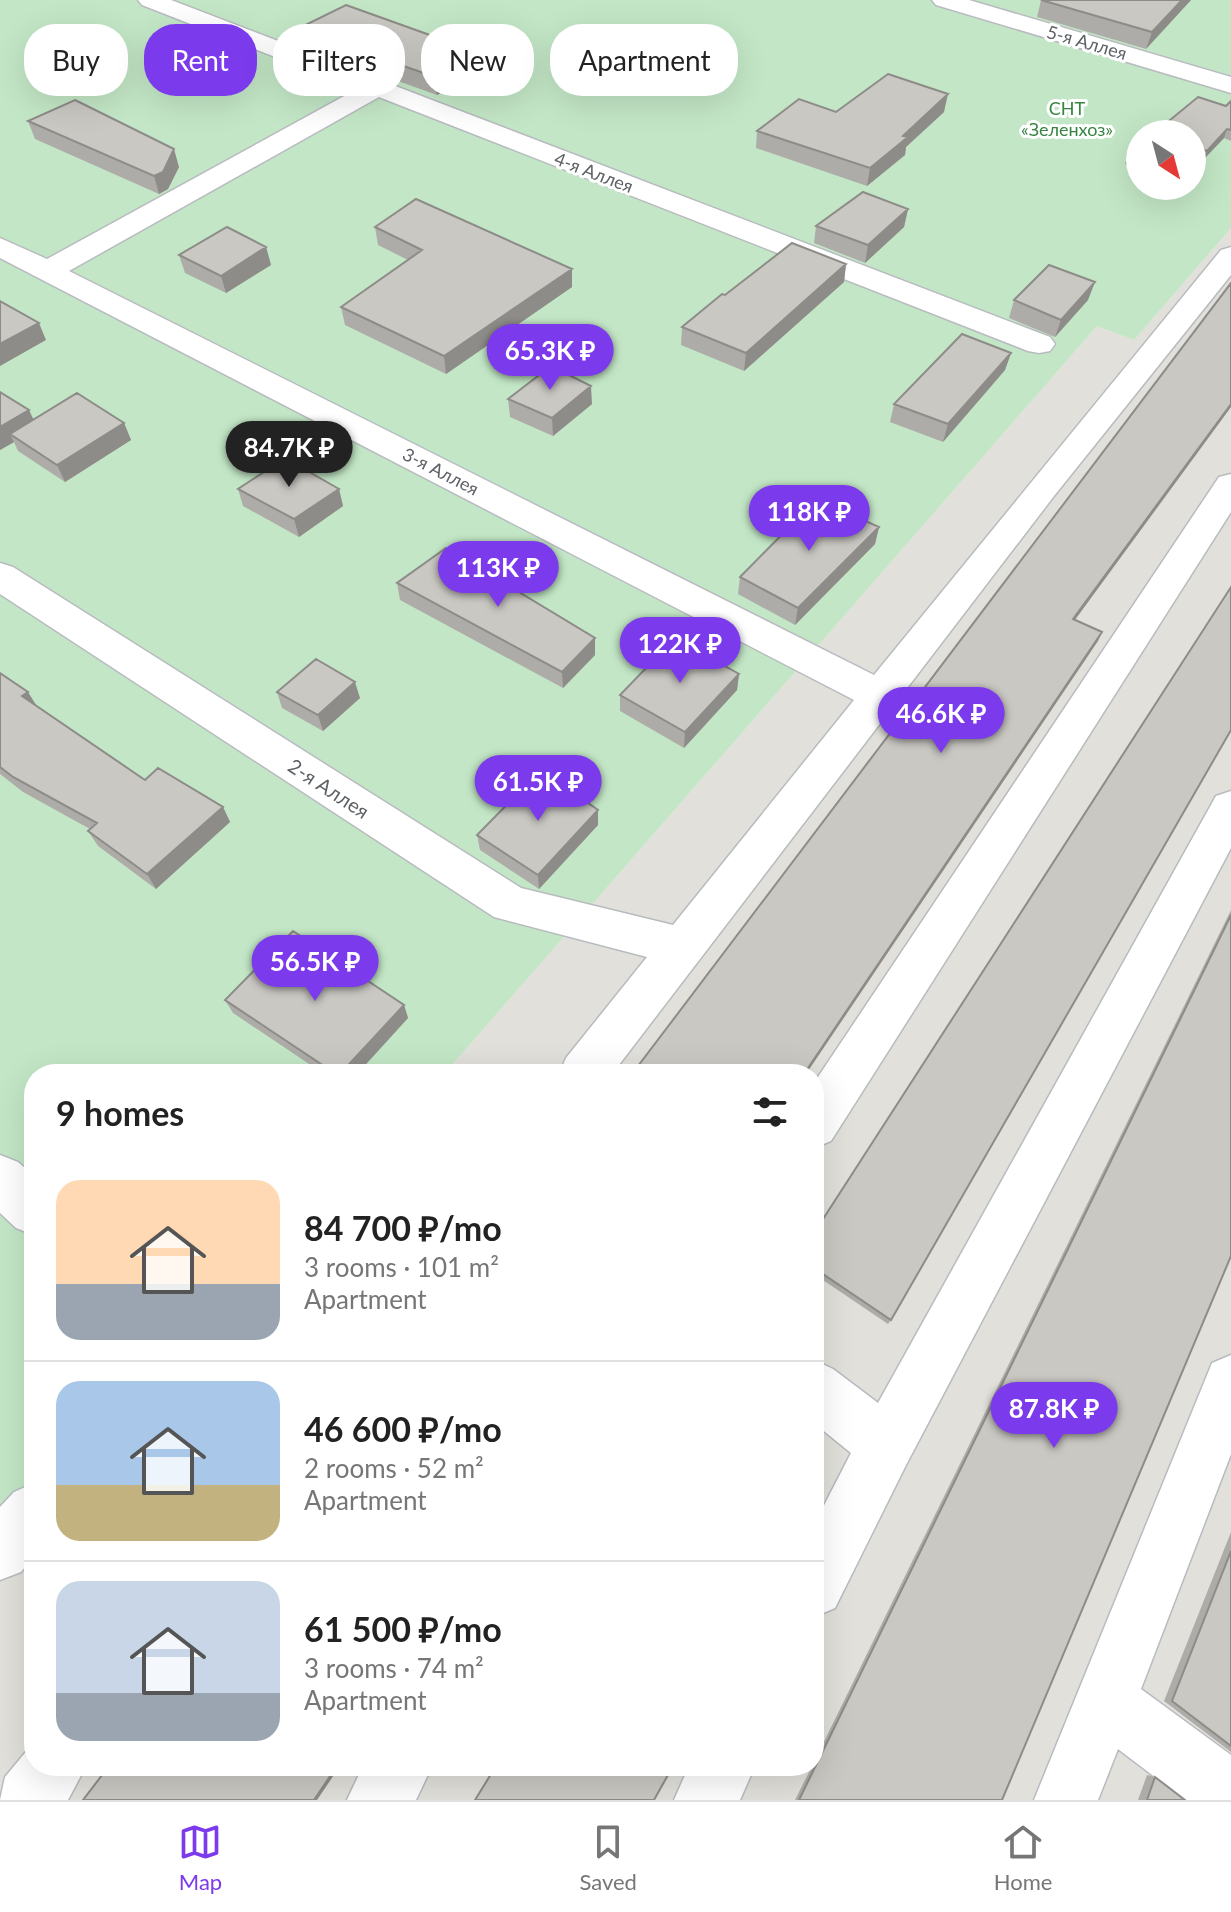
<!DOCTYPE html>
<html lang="en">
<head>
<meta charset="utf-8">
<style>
  body { margin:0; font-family:Lato,sans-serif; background:#f6f6f6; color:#222; height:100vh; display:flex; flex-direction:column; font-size:30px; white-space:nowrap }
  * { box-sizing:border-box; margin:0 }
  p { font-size:26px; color:#767676 }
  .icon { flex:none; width:44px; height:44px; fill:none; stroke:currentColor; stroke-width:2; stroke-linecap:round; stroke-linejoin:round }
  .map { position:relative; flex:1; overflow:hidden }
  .panel { position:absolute; left:24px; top:1064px; width:800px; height:712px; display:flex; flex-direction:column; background:#fff; border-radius:32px; box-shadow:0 8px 32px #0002 }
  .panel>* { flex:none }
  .hud { position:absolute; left:24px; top:24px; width:800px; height:72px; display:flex; gap:16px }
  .needle { width:52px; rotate:144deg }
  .fabs { position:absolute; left:1126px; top:120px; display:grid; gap:16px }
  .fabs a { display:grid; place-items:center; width:80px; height:80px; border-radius:50%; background:#fff; box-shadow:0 8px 32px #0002; font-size:40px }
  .price { position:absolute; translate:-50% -68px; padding:0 18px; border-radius:28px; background:#7c3aed; color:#fff; font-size:26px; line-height:52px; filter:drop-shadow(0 2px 4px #0008) }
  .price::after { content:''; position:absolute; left:50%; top:48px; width:24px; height:18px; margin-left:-12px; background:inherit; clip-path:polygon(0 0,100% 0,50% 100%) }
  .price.on { background:#222; color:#fff }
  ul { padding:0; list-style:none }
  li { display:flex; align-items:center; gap:24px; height:200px; padding:0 32px }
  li+li { border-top:2px solid #e0e0e0 }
  li span { display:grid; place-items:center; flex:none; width:224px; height:160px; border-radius:24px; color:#555 }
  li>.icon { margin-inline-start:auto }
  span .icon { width:96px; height:96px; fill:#fffc; stroke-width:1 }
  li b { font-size:34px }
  h2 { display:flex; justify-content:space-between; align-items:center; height:96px; padding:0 32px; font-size:34px }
  .tag { padding:0 28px; border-radius:32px; background:#fff; box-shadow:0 8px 32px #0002; font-size:28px; line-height:72px }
  .tag.on { background:#7c3aed; color:#fff }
  .dock { display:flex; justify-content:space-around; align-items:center; height:112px; border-top:2px solid #e0e0e0; background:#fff; font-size:22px; color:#767676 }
  .dock a { display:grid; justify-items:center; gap:4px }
  .dock .on { color:#7c3aed }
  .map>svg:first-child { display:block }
  .industrial { fill:#e1e0da }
  .green { fill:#c3e7c6; fill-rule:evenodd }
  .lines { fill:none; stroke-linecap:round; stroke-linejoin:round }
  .minor-casing { stroke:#b8bbbf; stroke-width:3 }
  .minor { fill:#fff; fill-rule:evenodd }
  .wall { fill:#aeaca8 }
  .shaded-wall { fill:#8d8c88 }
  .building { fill:#cac8c3; stroke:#8d8c88; stroke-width:2 }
  .labels { text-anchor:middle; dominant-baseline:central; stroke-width:6; stroke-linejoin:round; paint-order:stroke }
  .far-street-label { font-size:18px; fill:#5d6166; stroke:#fff }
  .far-park-label { font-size:18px; fill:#368540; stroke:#fff }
  .street-label { font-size:20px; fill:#5d6166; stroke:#fff }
</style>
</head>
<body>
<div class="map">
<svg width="1231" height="1800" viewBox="0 0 1231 1800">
  <rect width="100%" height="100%" fill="#f0eee6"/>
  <!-- industrial -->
  <path class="industrial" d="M1231,228V1800H0V1583L34,1544V1766H814V1074H444L1097,326L1134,340Z"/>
  <!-- green -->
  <path class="green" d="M0,0H1231V228L1134,340L1097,326L444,1074H34V1544L0,1583ZM1140,134H1192V186H1140Z"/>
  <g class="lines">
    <defs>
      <path id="minor" d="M138,0H171L1050,337L1055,344L1050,351L1039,353L1028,351L379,97L69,271L874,675L1221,250L1231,247V275L1054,496L612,1074H559L566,1058L647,957L494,917L0,594V563L13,567L521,888L673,925L854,700L0,258V238L47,259L357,89L142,5Z
        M932,0H969L1231,77V93L936,5Z
        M1231,474V512L831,1141L814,1148V1083L1219,477Z
        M1231,791V848L906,1465L835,1608L814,1617V1525L851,1453L814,1423V1360L833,1369L878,1403L1216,796Z
        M0,1155L18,1162L34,1176V1235L16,1228L0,1213Z
        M1231,1355V1454L1141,1689L1231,1755V1800H1185L1118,1749L1098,1800H1034L1212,1363Z
        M34,1483V1556L21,1572L0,1580V1507L14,1492Z
        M34,1742V1766H86L68,1800H0L5,1777Z
        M363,1766H432L416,1800H347Z
        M689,1766H755L740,1800H674Z"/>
    </defs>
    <!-- minor casing -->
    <use href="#minor" class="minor-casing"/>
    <!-- minor -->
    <use href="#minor" class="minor"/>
  </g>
  <!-- wall -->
  <path class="wall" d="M1041,0H1191L1146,49L1037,17Z
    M297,29L480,53L481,70L437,95L300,46Z
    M1231,101V141L1224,138L1203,160L1196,158L1192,134Z
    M836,112H944L906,147L905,155L867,186L756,148L757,131Z
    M28,121L179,167L168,189L159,194L35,139Z
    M1140,145V169L1125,164L1128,154Z
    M908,209L904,227L865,263L814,243L816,226Z
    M375,227L572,287L446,374L345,325L341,307L408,260L378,245Z
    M266,247L271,265L226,293L185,273L179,255Z
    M846,264L844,282L744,371L681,345L682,327L725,295Z
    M1014,300H1088L1055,337L1009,318Z
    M1011,353L1005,370L943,442L890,422L894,404Z
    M0,392L34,419L124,423L131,440L65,482L18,451L14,442L0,450Z
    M508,399L592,404L553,436L510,417Z
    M238,489H339L343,506L299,537L243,506Z
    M879,527L875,544L795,625L738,594L740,577Z
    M397,583L595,655L563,688L400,600Z
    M0,673L37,707L145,780L223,807L230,822L156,889L98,846L88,831L90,829L23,792L0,774Z
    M739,674L737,690L684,748L620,711V695Z
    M277,692L360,698L323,731L282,708Z
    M598,825L539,889L480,850L477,835Z
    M1231,910V1256L1002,1800H795L812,1766H814V1762Z
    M225,1000L404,1005L408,1018L357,1074H324L233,1013Z
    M814,1233L891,1320L888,1324L814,1274Z
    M1231,1532V1752L1164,1701Z
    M1147,1775L1155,1777L1185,1800H1138Z"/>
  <!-- shaded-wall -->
  <path class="shaded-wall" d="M1182,0H1191L1146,49L1152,32Z
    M480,53L481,70L437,95L435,77Z
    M948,94L944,112L906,147L905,155L867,186L870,168Z
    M1227,129L1224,138L1203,160L1207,151Z
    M1199,148L1196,158L1192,161V156Z
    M174,149L179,167L168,189L159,194L154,176Z
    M908,209L904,227L865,263L868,245Z
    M266,247L271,265L226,293L221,276Z
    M846,264L844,282L744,371L746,353Z
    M572,269V287L446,374L444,356Z
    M1095,282L1088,300L1055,337L1061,320Z
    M39,323L46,340L0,366V344Z
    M1011,353L1005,370L943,442L948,424Z
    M591,386L592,404L553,436L552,418Z
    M1231,404V407L1069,628L1073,619Z
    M29,410L37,427L10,434L14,442L0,450V427Z
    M124,423L131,440L65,482L57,465Z
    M339,489L343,506L299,537L294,519Z
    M879,527L875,544L795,625L798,608Z
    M1102,632L1098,641L806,1074H804Z
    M595,638V655L563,688L562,672Z
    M739,674L737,690L684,748L685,732Z
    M355,682L360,698L323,731L318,715Z
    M28,692L38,708L22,696Z
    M223,807L230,822L156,889L147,874Z
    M598,810V825L539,889L538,875Z
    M404,1005L408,1018L357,1074H340Z
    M337,1766H340L317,1800H314Z"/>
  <!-- building -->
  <path class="building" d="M1041,0H1182L1152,32Z
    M346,5L480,53L435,77L297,29Z
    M888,74L948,94L903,136L908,137L870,168L757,131L799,99L836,112Z
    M1198,97L1226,106L1231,101V130L1227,129L1207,151L1199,148L1192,156V134H1153Z
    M75,100L174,149L163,172L154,176L28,121Z
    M1140,145V158L1128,154Z
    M863,192L908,209L868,245L816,226Z
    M416,199L572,269L444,356L341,307L422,250L375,227Z
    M227,227L266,247L221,276L179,255Z
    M792,243L846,264L746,353L682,327L722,294L725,295Z
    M1049,265L1095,282L1061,320L1014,300Z
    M1231,283V404L1073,619L1102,632L804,1074H632Z
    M0,301L39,323L0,344Z
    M962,334L1011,353L948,424L894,404Z
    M551,366L591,386L552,418L508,399Z
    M0,392L29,410L0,427Z
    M77,393L124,423L57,465L10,434Z
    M285,458L339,489L294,519L238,489Z
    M817,499L879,527L798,608L740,577Z
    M446,548L595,638L562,672L397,583Z
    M1231,587V730L891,1320L814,1268V1233Z
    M675,638L739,674L685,732L620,695Z
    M316,659L355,682L318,715L277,692Z
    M0,673L28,692L22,696L145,780L158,768L223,807L147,874L88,831L97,823L13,777L0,767Z
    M541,770L598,810L538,875L477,835Z
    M1231,915V1256L1002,1800H799Z
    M293,931L404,1005L340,1074H336L225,1000Z
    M1231,1551V1746L1172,1701Z
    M109,1766H337L314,1800H83Z
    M496,1766H673L654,1800H475Z
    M1155,1777L1185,1800H1147Z"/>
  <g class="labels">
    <!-- far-street labels -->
    <g class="far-street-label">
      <text transform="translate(1087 42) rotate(16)">5-я Аллея</text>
      <text transform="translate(594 172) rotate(21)">4-я Аллея</text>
      <text transform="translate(441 471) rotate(27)">3-я Аллея</text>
    </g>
    <!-- far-park labels -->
    <g class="far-park-label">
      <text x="1067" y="108">СНТ<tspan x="1067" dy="21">«Зеленхоз»</tspan></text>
    </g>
    <!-- street labels -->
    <g class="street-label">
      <text transform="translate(329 788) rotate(33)">2-я Аллея</text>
    </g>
  </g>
</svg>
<div class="fabs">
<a><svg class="needle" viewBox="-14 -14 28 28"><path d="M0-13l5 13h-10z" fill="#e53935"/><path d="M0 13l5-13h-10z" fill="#767676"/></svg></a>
</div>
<b class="price" style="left:550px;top:392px">65.3K ₽</b>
<b class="price on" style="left:289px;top:489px">84.7K ₽</b>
<b class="price" style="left:809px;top:553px">118K ₽</b>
<b class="price" style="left:498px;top:609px">113K ₽</b>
<b class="price" style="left:680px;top:685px">122K ₽</b>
<b class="price" style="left:941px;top:755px">46.6K ₽</b>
<b class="price" style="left:538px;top:823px">61.5K ₽</b>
<b class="price" style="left:315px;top:1003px">56.5K ₽</b>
<b class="price" style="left:1054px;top:1450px">87.8K ₽</b>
<div class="hud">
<a class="tag">Buy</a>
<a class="tag on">Rent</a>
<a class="tag">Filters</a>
<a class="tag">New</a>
<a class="tag">Apartment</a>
</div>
<section class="panel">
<h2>9 homes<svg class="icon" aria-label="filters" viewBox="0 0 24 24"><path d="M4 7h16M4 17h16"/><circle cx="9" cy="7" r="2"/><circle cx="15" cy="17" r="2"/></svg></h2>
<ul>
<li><span style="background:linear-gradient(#ffd9b3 65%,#9aa5b1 0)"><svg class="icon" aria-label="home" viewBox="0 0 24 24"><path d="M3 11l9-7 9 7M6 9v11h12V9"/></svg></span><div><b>84 700 ₽/mo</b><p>3 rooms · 101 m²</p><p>Apartment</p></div></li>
<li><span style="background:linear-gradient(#a9c7e8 65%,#c2b280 0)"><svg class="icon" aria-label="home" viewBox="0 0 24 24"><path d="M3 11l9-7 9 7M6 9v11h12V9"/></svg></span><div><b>46 600 ₽/mo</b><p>2 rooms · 52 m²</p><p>Apartment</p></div></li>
<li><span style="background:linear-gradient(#c9d6e8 70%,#9aa5b1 0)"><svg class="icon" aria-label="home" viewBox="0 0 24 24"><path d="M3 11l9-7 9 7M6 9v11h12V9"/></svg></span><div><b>61 500 ₽/mo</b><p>3 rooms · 74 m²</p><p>Apartment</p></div></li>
</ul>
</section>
</div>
<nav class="dock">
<a class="on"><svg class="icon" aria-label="map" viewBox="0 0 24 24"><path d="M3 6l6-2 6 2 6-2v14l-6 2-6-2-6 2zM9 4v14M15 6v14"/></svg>Map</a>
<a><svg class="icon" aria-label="saved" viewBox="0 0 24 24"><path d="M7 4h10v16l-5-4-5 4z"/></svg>Saved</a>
<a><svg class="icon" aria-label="home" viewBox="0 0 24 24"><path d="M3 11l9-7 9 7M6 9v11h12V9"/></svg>Home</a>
</nav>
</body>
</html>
